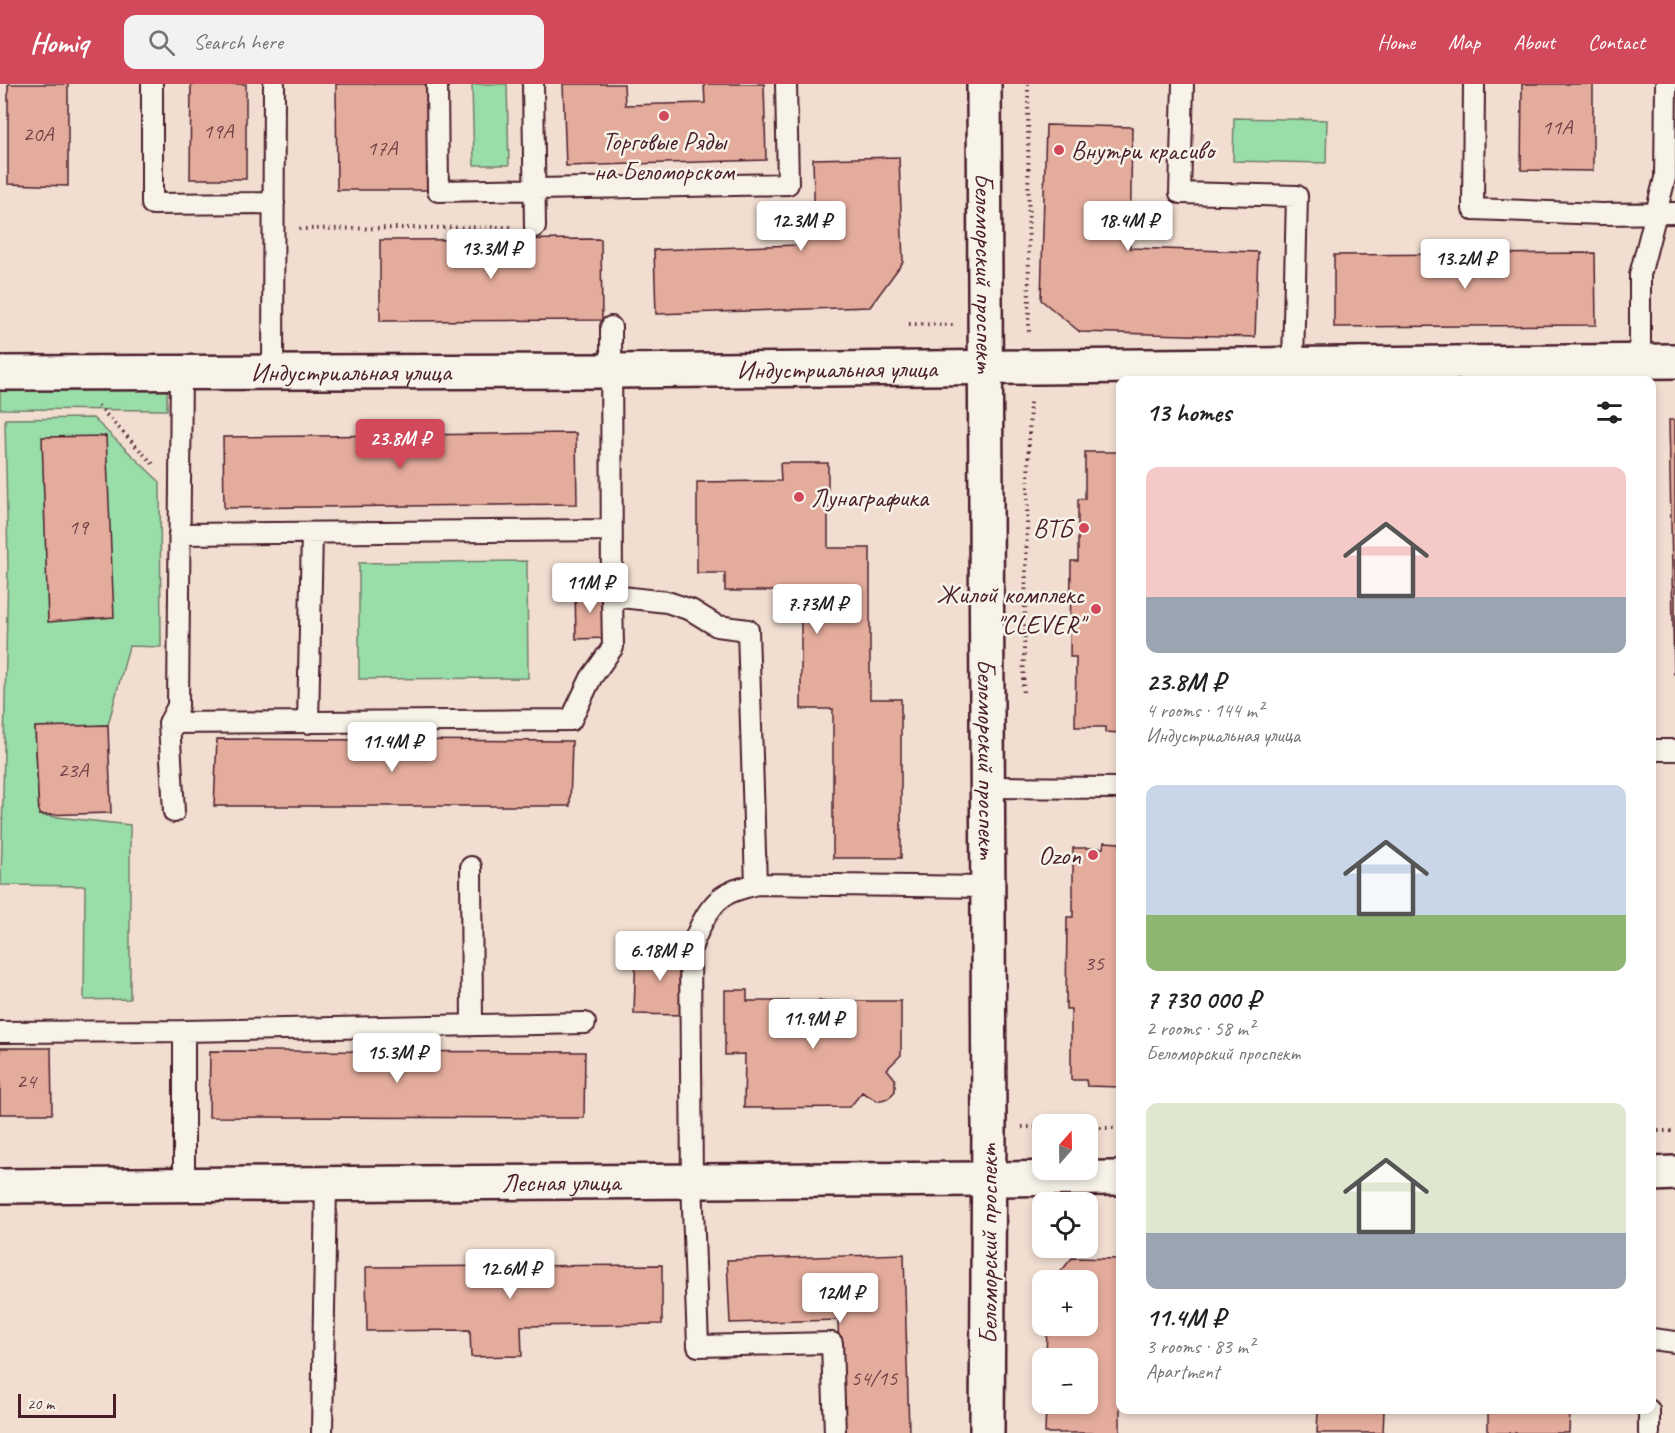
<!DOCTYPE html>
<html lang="en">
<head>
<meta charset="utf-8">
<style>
  body { margin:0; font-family:Caveat,sans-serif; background:#f2f2f2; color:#222; height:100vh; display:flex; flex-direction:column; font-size:22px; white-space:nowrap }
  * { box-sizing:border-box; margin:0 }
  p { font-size:20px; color:#767676 }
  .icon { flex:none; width:33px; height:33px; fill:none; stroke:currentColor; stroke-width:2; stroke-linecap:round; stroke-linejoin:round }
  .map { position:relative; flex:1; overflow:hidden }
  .sheet { position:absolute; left:1116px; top:292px; width:540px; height:1038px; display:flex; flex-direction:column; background:#fff; border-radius:12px; box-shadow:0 3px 9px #0003 }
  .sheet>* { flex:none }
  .needle { width:39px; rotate:20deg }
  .controls { position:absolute; left:1032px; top:1030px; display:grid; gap:12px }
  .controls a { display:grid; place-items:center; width:66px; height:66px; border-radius:12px; background:#fff; box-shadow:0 3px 9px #0003; font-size:30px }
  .scale { position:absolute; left:18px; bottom:15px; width:98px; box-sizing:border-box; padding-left:6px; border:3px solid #4a1f2b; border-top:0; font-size:16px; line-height:21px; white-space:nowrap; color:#4a1f2b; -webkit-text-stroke:4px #f7f3e8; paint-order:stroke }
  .price { position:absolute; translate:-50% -51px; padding:0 14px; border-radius:6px; background:#fff; color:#222; font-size:20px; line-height:39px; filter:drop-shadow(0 2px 3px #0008) }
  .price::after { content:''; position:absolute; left:50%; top:36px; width:18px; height:14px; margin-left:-9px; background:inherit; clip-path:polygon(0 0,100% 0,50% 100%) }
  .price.current { background:#d1495b; color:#fff }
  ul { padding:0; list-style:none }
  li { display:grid; align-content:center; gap:12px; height:318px; padding:0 30px }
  li span { display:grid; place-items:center; height:186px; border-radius:12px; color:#555 }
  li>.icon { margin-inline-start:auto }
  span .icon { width:108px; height:108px; fill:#fffc; stroke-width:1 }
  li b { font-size:26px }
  h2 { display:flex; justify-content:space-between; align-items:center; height:72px; padding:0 30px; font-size:26px }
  header { display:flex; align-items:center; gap:36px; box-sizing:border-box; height:84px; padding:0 30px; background:#d1495b; color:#fff }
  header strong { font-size:28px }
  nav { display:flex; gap:33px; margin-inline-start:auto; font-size:21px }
  .search { width:420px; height:54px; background:#f2f2f2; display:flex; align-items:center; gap:15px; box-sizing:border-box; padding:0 21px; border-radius:12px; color:#767676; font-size:22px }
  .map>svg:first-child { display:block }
  .green { fill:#99dda9; stroke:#727e6a; stroke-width:1.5 }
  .building { fill:#e4ac9c; stroke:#4a1f2b; stroke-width:1.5 }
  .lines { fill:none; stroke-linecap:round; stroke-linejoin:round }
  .service-casing { stroke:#4a1f2b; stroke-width:24 }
  .minor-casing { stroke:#4a1f2b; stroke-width:38 }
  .path { stroke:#4a1f2b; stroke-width:4; stroke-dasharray:1.5 4.5; stroke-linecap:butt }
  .service { stroke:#f7f3e8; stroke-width:20 }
  .minor { stroke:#f7f3e8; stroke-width:33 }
  .poi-dot { fill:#d1495b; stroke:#f7f3e8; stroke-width:2 }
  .labels { text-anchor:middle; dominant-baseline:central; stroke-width:5; stroke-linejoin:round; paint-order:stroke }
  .number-label { font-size:22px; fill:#704247 }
  .poi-label { font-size:26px; fill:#4a1f2b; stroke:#f7f3e8; text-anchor:end }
  .street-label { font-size:26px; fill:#4a1f2b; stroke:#f7f3e8 }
</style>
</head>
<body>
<header>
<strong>Homiq</strong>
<div class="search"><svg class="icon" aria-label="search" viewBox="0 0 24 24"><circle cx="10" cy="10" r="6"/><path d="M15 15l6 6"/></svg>Search here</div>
<nav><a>Home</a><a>Map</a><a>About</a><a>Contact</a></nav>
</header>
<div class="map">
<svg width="1675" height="1349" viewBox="0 0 1675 1349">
  <rect width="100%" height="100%" fill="#f1ded1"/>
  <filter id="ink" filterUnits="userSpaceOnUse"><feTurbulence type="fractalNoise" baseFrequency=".0167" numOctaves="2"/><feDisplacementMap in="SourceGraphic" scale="12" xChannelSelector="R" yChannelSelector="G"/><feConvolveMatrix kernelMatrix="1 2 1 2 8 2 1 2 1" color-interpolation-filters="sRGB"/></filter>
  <g filter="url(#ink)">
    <!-- green -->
    <path class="green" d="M472,0H507L509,81H474Z
      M1234,34L1327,36L1326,79L1233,77Z
      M167,304V326L0,325V305Z
      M93,334L160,398L161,563L129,562L108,641L35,644L39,731L130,741V915L84,916L85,802L1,801L8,481L5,335Z
      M527,477L528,594L359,595V479Z"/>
    <!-- building -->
    <path class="building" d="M8,0H68V102L8,100Z
      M191,0H246V95H190Z
      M336,0H427V106H337Z
      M563,0H624L625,21L705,19L704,0H764L766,76L566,82Z
      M1522,0H1593V87L1521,86Z
      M1046,41L1132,43L1130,164L1258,168L1255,253L1080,248L1041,216Z
      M899,73L903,178L870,223L656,230L654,166L796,161L815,146L813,75Z
      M601,155L602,236L380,237V156Z
      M1595,169L1596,241L1334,243V171Z
      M1669,336H1675V590H1674Z
      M576,349L577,420L224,424L223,353Z
      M106,352L114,533L48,538L42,353Z
      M1085,368H1120V649L1105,648V643H1075L1076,573H1070L1071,477H1078V415H1085Z
      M780,379H828V464H870V615H901V774H833V625H801V507H725V489H697V398L781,397Z
      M575,505H605L606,554L576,555Z
      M108,641L111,729L39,731L35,643Z
      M217,655L572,657L570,722H214Z
      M1104,758L1120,759V1003L1087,1002L1086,996H1071V925H1066L1067,833H1073V764H1103Z
      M636,865L685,866L683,931L634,930Z
      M725,906H747V917H901V971L887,985L895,995V1007L889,1014L877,1017L862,1008L850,1023L744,1024L745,970L725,971Z
      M0,964H51L52,1030H0Z
      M210,967L585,968L584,1034L209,1033Z
      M904,1170L909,1349H841L838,1236L730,1239L727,1176Z
      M1072,1174L1120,1175V1349H1045L1046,1320H1088V1275H1046L1047,1242H1088V1197H1053Z
      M662,1181V1240L521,1242L522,1272L471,1273L470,1246L367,1247L366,1183Z
      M1318,1326H1384L1383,1349H1317Z
      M1488,1326H1570L1569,1349H1488Z"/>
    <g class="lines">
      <defs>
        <path id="service" d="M152,0V120L274,119
          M437,0L438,107L788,100L786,0
          M533,0L535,143
          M1183,0L1180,109L1297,112L1293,279
          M1474,0L1473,125L1602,130L1675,129
          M611,243L612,512L667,518L691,526L717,542L748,546L756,800C745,804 730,806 721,814C705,827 697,849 690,867L692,1096L698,1262L832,1259L835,1349
          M273,287L274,0
          M1640,297V191L1665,94L1666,0
          M179,450L611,446
          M169,639L571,636L591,594L613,563L612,512
          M308,639L312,449
          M1652,666H1675
          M987,703L1120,704
          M174,728L169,639L178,622L181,287
          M471,783L472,941
          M756,800L988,803
          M184,947L585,939
          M0,948L184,947V1101
          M1652,1255L1675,1258
          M1649,1326V1349
          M322,1349L326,1099"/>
        <g id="minor">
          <path id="s1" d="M984,0L989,1044L987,1349"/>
          <path id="s2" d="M0,289L610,287L1675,277"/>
          <path d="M1652,1090L1675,1089"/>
          <path id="s3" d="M0,1102L1120,1094"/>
        </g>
      </defs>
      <!-- service casing -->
      <use href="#service" class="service-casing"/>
      <!-- minor casing -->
      <use href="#minor" class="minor-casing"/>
      <!-- path -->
      <path class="path" d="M1028,0L1029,251
        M299,145L511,143
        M909,240L953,241
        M98,322L153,380
        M1023,608L1030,316
        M1022,1043H1042
        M1088,1044H1120
        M1652,1047H1675"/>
      <!-- service -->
      <use href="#service" class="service"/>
      <!-- minor -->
      <use href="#minor" class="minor"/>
    </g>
  </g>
  <!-- markers -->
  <g class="poi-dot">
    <circle cx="664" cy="32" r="6"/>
    <circle cx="1059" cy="66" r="6"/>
    <circle cx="799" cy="413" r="6"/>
    <circle cx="1084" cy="444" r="6"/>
    <circle cx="1096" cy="525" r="6"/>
    <circle cx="1093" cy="771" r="6"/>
  </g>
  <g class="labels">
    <!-- number labels -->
    <g class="number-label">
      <text x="1557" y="43">11А</text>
      <text x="218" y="47">19А</text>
      <text x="38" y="50">20А</text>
      <text x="382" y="64">17А</text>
      <text x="78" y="443">19</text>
      <text x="73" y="686">23А</text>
      <text x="1094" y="879">35</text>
      <text x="26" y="997">24</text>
      <text x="874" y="1294">54/15</text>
    </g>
    <!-- poi labels -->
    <g class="poi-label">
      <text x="664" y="57" text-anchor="middle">Торговые Ряды<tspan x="664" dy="30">на Беломорском</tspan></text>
      <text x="1071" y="66" text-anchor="start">Внутри красиво</text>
      <text x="811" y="413" text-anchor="start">Лунаграфика</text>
      <text x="1072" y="444">ВТБ</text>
      <text x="1084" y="510">Жилой комплекс<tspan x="1084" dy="30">"СLEVER"</tspan></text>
      <text x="1081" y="771">Ozon</text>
    </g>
    <!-- street labels -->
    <g class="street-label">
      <text stroke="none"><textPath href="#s1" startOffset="189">Беломорский проспект</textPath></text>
      <text stroke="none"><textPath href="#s2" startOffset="837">Индустриальная улица</textPath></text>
      <text stroke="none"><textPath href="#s2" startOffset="351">Индустриальная улица</textPath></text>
      <text stroke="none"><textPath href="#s1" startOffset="675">Беломорский проспект</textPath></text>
      <text stroke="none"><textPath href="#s3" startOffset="561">Лесная улица</textPath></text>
      <text transform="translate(988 1160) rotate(-90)">Беломорский проспект</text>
    </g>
  </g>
</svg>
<div class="controls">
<a><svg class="needle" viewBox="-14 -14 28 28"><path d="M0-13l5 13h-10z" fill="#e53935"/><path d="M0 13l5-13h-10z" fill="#767676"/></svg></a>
<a><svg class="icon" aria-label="locate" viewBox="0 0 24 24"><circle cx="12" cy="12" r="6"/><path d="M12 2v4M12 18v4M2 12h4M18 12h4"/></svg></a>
<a>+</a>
<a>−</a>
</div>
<div class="scale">20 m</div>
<b class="price" style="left:801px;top:168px">12.3M ₽</b>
<b class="price" style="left:1128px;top:168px">18.4M ₽</b>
<b class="price" style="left:491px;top:196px">13.3M ₽</b>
<b class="price" style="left:1465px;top:206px">13.2M ₽</b>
<b class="price current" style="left:400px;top:386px">23.8M ₽</b>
<b class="price" style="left:590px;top:530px">11M ₽</b>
<b class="price" style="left:817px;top:551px">7.73M ₽</b>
<b class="price" style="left:392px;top:689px">11.4M ₽</b>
<b class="price" style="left:660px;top:898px">6.18M ₽</b>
<b class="price" style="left:813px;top:966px">11.9M ₽</b>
<b class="price" style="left:397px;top:1000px">15.3M ₽</b>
<b class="price" style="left:510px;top:1216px">12.6M ₽</b>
<b class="price" style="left:840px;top:1240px">12M ₽</b>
<section class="sheet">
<h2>13 homes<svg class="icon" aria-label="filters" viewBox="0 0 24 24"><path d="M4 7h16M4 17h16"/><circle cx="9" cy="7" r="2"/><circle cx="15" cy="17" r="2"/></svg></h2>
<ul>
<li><span style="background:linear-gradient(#f6c9c9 70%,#9aa5b1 0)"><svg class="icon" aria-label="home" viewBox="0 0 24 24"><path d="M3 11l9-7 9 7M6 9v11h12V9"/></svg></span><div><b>23.8M ₽</b><p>4 rooms · 144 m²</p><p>Индустриальная улица</p></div></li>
<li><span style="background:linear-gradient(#c9d6e8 70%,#8fb573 0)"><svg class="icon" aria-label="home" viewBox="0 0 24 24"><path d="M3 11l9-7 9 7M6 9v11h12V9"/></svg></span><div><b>7 730 000 ₽</b><p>2 rooms · 58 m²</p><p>Беломорский проспект</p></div></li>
<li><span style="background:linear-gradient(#dfe7d0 70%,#9aa5b1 0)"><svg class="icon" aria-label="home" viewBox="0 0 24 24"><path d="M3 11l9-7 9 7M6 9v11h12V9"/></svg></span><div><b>11.4M ₽</b><p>3 rooms · 83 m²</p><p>Apartment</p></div></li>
</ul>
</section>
</div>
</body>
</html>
